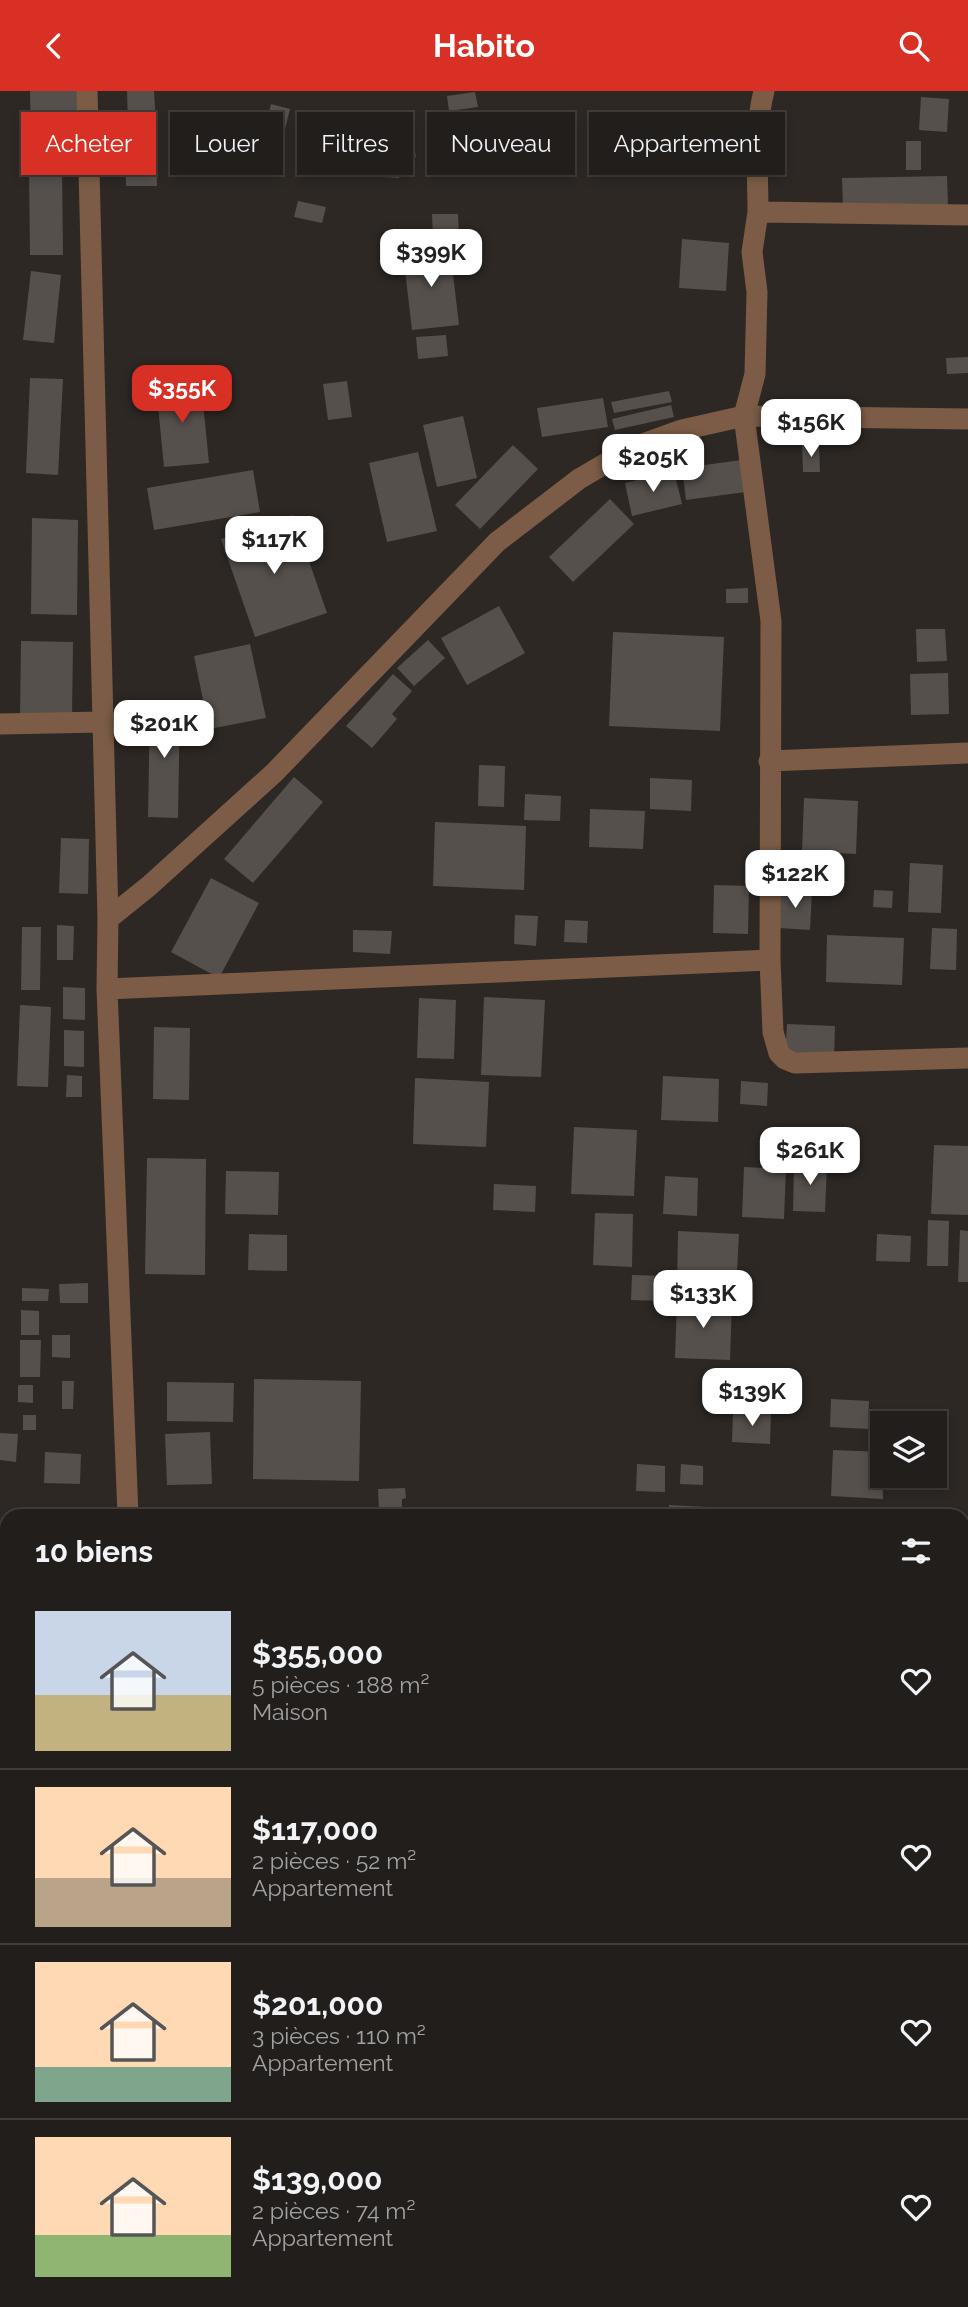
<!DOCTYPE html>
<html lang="fr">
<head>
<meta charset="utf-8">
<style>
  body { margin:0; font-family:Raleway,sans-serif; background:#2a2724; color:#f1f3f6; height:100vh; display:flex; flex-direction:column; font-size:26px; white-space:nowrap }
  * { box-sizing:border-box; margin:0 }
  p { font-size:23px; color:#a2a2a3 }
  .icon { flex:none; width:38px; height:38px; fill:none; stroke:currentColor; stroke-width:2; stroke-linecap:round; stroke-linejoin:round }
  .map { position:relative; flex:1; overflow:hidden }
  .drawer { position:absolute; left:0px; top:1418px; width:970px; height:800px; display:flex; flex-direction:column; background:#221e1b; border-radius:21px 21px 0 0; box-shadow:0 4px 10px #0003,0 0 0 2px #3f3c3a }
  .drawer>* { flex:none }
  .top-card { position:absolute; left:21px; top:21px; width:928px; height:63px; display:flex; gap:14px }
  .buttons { position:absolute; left:870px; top:1320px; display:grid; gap:14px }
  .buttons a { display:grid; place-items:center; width:77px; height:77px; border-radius:0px; background:#221e1b; box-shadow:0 4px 10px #0003,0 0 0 2px #3f3c3a; font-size:35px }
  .price { position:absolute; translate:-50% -60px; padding:0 16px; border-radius:14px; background:#fff; color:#222; font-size:23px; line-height:46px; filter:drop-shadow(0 2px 4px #0008) }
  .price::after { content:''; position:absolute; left:50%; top:42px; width:21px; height:16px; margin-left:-10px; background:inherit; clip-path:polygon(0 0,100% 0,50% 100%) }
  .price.on { background:#d93025; color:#fff }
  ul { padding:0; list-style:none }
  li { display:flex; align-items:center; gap:21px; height:175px; padding:0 35px }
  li+li { border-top:2px solid #3f3c3a }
  li span { display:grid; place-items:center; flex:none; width:196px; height:140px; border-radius:0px; color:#555 }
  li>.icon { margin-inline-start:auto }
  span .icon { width:84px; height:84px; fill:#fffc; stroke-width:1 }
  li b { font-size:30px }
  h2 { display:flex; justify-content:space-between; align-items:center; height:84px; padding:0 35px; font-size:30px }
  .tag { padding:0 24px; border-radius:0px; background:#221e1b; box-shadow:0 4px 10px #0003,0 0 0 2px #3f3c3a; font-size:24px; line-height:63px }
  .tag.on { background:#d93025; color:#fff }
  header { display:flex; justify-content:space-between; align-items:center; height:91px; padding:0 35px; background:#d93025; color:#fff; font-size:32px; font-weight:700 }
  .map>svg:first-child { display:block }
  .building { fill:#55504c }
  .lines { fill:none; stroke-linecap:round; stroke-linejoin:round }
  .minor { stroke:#7c5c46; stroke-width:21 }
</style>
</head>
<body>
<header><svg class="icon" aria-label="back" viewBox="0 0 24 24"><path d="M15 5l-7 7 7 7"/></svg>Habito<svg class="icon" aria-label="search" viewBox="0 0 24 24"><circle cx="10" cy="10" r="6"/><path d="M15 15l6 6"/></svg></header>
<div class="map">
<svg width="968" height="2216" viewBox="0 0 968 2216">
  <rect width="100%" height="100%" fill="#2d2824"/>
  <!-- building -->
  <path class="building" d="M30,0H84L85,51H31Z
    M127,0H154L156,33H128Z
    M475,1L478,16L449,20L447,5Z
    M921,6L949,8L947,41L919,39Z
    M271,13L290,18L285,38L266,34Z
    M670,20L736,23L735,64L669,62Z
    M906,50H921V79H906Z
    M125,51H156L157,95H126Z
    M413,51L416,66L403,69L400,53Z
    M384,72L400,73L399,87L383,86Z
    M29,77H62L63,164H30Z
    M947,85L948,114L843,115L842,87Z
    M298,110L326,116L322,132L294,126Z
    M432,123H458L459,147L433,148Z
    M682,148L729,152L726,200L679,197Z
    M450,157L459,234L412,239L403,162Z
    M31,180L61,184L54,252L23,249Z
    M446,244L448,265L418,268L416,246Z
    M968,266V282L947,283L946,267Z
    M30,287L63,288L58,384L26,382Z
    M347,290L352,326L328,329L323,293Z
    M201,291L209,372L164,376L156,295Z
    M669,300L672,311L614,322L611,311Z
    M603,307L608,336L542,346L537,317Z
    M671,314L674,326L615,339L612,328Z
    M463,325L477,387L437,396L423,334Z
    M513,354L538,378L480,438L455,414Z
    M802,354H819L820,381H803Z
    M418,361L437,440L387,451L369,372Z
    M749,368L753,400L686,409L682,377Z
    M253,379L260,421L154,439L147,397Z
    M674,380L682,413L632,425L625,392Z
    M610,408L634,433L573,491L549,466Z
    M293,424L327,522L255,546L221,448Z
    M32,427L78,429L77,524L31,523Z
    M748,497V512H726V498Z
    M499,515L525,562L467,594L441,547Z
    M916,538H945L947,570L917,571Z
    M613,541L724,546L720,640L609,635Z
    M428,549L445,567L414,595L397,577Z
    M21,550L73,551L72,628L20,627Z
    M250,553L266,627L209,638L194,565Z
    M948,582L949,623L911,624L910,583Z
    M393,583L412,600L392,623L397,628L372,657L346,635Z
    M150,611H180L178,727L148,726Z
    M479,674L505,675L504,716L478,715Z
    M294,686L323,711L253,792L224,768Z
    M650,687L692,689L691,720L650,718Z
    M525,703L561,705L560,730L524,729Z
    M804,707L858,710L856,763L802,760Z
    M590,718L645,720L643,758L589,756Z
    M435,731L526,735L524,799L433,795Z
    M61,747L89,748L88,803L59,802Z
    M910,772L943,774L941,822L908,821Z
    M211,787L259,812L219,887L171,861Z
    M714,794L749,795L748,843L713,842Z
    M874,799L893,800L892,817L873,816Z
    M780,800L812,801L810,839L779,837Z
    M515,824L538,825L536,855L514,853Z
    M565,829L588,830L587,852L564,851Z
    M57,834L74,835L73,869H57Z
    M22,836H41L40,899H21Z
    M932,837L957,838L956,879L930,878Z
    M353,839L392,840L390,863L353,861Z
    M827,844L904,847L902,894L826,891Z
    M63,896L85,897V929L63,928Z
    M484,906L545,909L541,986L481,984Z
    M419,907L456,909L454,968L417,967Z
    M20,914L51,916L48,996L17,995Z
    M787,933L835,935L834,969L785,967Z
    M154,936L190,937L189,1009L153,1008Z
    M64,939L84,940V976L64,975Z
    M67,984L82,985V1006H66Z
    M663,985L719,988L718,1031L661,1029Z
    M415,987L489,991L486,1056L413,1053Z
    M741,990L768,992L767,1015L740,1013Z
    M574,1036L637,1039L634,1105L571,1103Z
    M934,1054L968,1055V1124L931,1123Z
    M147,1067L206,1068L205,1184L145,1183Z
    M794,1072L827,1073L825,1121L793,1120Z
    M744,1076L786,1078L784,1128L742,1126Z
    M226,1080L279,1081L278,1124L225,1123Z
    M665,1085L698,1087L697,1125L663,1123Z
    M494,1093L536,1095L535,1121L493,1119Z
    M595,1122L633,1123L632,1176L593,1174Z
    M928,1129L949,1130L948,1175H927Z
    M960,1139L968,1140V1191H958Z
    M678,1140L739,1143L736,1200L677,1197Z
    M249,1143L287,1144V1180L248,1179Z
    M877,1143L911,1145L910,1171L876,1170Z
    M632,1184L664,1185L663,1210L631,1209Z
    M88,1192V1212H60L59,1193Z
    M22,1197L49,1198L48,1210H22Z
    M677,1209L732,1212L730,1269L675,1267Z
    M21,1219L39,1220V1244H21Z
    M52,1244H70V1267L52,1266Z
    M20,1249H41L40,1286H20Z
    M254,1288L361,1290L359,1390L253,1388Z
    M62,1290H74L73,1318H62Z
    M167,1291L234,1292L233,1331L167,1330Z
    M18,1294H33V1312L18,1311Z
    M831,1308L869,1310L868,1338L830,1336Z
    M733,1321L771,1322L770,1353L732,1351Z
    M23,1324H36V1339H23Z
    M210,1341L212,1393L167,1394L165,1343Z
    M0,1342L18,1343L16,1371L0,1369Z
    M833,1359L882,1361L883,1408L831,1405Z
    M45,1361L81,1363L80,1393L44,1392Z
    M637,1373L665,1375V1401L636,1400Z
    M681,1373L703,1375V1394L680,1393Z
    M405,1397L406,1407L402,1408V1419L379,1420L378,1398Z
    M669,1414L708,1416V1424H669Z
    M554,1417L589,1419L588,1424H554Z
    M0,1612H5L3,1651H0Z
    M0,1662H7V1701L0,1700Z
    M591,2210H663V2216H592Z
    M686,2210H782V2216H686Z"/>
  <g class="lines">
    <!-- minor -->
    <path class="minor" d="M87,0L108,828L107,898L128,1424
      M758,121C758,81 754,39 764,0
      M968,124L758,121L752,161L757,201L755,283L744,325L771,530L770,869L773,941L779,962L785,968L795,972L968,967
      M0,633L102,631
      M769,670L968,662
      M108,828L149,795L274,682L497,451L579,388L632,357L682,339L744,325L968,328
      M107,898L770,869
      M962,1639H968
      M0,2089H7
      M962,2176L968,2175
      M137,2216V2210"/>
  </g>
</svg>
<div class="buttons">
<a><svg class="icon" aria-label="layers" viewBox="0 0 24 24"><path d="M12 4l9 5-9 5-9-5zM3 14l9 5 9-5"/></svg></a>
</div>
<b class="price" style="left:431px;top:198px">$399K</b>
<b class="price on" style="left:182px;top:334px">$355K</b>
<b class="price" style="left:811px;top:368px">$156K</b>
<b class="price" style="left:653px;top:403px">$205K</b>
<b class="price" style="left:274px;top:485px">$117K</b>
<b class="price" style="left:164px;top:669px">$201K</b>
<b class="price" style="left:795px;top:819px">$122K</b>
<b class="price" style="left:810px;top:1096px">$261K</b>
<b class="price" style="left:703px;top:1239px">$133K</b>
<b class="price" style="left:752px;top:1337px">$139K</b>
<div class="top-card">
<a class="tag on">Acheter</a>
<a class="tag">Louer</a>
<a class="tag">Filtres</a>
<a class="tag">Nouveau</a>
<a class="tag">Appartement</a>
</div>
<section class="drawer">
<h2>10 biens<svg class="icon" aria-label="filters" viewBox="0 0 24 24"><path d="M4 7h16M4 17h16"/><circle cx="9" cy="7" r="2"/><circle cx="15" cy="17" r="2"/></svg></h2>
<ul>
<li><span style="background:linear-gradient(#c9d6e8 60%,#c2b280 0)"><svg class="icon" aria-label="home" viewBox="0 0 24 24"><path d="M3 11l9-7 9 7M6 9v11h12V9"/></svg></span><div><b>$355,000</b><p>5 pièces · 188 m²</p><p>Maison</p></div><svg class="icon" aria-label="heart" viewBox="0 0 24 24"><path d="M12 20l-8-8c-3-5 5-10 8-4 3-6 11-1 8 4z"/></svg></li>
<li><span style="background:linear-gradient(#ffd9b3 65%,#b9a48a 0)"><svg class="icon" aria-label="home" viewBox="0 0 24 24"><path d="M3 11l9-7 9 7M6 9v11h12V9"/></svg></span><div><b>$117,000</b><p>2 pièces · 52 m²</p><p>Appartement</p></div><svg class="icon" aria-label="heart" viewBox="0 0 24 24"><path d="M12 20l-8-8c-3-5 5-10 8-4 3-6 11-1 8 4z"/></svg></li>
<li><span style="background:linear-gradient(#ffd9b3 75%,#7fa58c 0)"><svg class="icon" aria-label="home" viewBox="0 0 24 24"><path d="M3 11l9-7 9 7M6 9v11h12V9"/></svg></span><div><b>$201,000</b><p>3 pièces · 110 m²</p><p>Appartement</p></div><svg class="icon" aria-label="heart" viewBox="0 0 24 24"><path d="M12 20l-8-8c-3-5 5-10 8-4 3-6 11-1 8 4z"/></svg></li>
<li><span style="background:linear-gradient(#ffd9b3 70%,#8fb573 0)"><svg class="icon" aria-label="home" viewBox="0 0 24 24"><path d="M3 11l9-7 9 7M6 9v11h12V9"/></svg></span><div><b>$139,000</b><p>2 pièces · 74 m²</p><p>Appartement</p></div><svg class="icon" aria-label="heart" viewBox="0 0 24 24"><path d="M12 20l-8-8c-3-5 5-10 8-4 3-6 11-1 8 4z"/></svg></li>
</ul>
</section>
</div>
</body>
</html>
